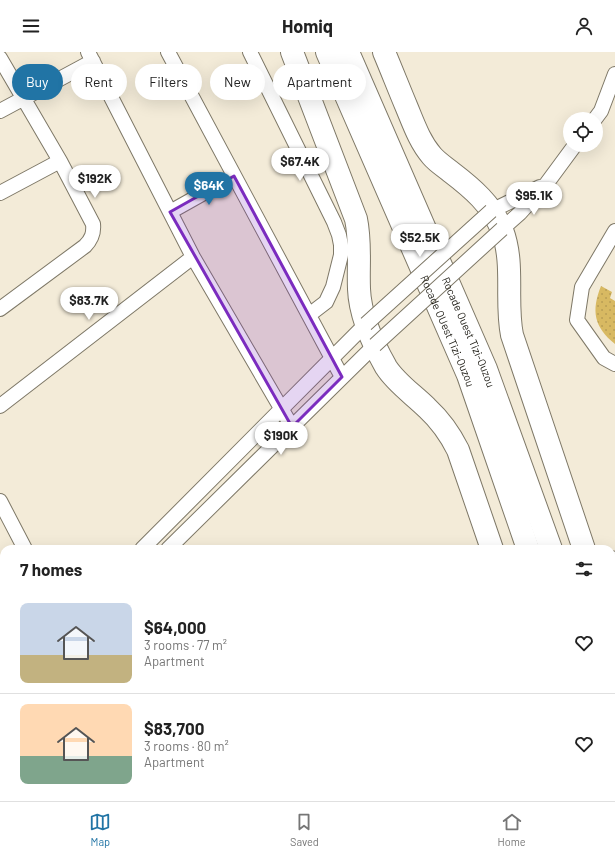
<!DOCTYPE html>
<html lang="en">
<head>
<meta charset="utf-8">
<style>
  body { margin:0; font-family:Barlow,sans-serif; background:#f6f6f6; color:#222; height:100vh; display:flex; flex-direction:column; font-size:15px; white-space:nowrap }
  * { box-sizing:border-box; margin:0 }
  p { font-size:13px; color:#767676 }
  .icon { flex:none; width:22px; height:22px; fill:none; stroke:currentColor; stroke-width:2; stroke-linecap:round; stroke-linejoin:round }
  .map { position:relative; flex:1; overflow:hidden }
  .sheet { position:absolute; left:0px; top:493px; width:615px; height:256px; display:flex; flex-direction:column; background:#fff; border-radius:12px 12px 0 0; box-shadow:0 4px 16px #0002 }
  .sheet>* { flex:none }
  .banner { position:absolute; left:12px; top:12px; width:400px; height:36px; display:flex; gap:8px }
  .controls { position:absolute; left:563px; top:60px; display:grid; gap:8px }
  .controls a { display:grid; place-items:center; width:40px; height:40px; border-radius:50%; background:#fff; box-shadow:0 4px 16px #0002; font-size:20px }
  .price { position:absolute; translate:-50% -34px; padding:0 9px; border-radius:14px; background:#fff; color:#222; font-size:13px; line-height:26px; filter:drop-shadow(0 1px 2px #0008) }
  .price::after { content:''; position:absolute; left:50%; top:24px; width:12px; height:9px; margin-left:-6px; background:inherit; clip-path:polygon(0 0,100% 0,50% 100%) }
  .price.selected { background:#2174a5; color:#fff }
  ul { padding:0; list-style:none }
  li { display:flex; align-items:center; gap:12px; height:100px; padding:0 20px }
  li+li { border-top:1px solid #e0e0e0 }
  li span { display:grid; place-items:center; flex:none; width:112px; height:80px; border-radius:8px; color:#555 }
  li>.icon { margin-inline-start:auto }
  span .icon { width:48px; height:48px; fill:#fffc; stroke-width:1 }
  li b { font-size:17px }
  h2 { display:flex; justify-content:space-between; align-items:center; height:48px; padding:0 20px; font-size:17px }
  .pill { padding:0 14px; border-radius:18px; background:#fff; box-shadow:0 4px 16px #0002; font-size:14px; line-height:36px }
  .pill.selected { background:#2174a5; color:#fff }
  header { display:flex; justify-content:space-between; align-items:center; height:52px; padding:0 20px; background:#fff; font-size:18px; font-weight:700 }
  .tab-bar { display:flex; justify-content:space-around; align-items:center; height:56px; border-top:1px solid #e0e0e0; background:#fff; font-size:11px; color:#767676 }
  .tab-bar a { display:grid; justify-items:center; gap:2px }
  .tab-bar .selected { color:#2174a5 }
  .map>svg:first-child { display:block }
  .grass { fill:url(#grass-dots) }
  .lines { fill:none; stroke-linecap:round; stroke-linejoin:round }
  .minor-casing { stroke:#7e7867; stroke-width:16 }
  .trunk-casing { stroke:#7e7867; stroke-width:24 }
  .minor { stroke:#fff; stroke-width:14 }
  .trunk { stroke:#fff; stroke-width:22 }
  .minor-bridge-casing { stroke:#7e7867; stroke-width:16; stroke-linecap:butt }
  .minor-bridge { stroke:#fff; stroke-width:14 }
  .marked { fill:#7b2cbf; fill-opacity:0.2; stroke:#7b2cbf; stroke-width:3; stroke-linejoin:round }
  .labels { text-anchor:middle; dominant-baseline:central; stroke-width:4; stroke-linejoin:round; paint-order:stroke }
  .street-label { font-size:11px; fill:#1d1b14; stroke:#f3ebd8 }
</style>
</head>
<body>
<header><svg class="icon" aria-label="menu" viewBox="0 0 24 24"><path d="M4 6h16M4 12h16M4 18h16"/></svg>Homiq<svg class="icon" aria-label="person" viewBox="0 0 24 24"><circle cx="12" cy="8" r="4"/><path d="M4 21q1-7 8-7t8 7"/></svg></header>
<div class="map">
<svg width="615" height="749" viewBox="0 0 615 749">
  <defs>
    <pattern id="grass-dots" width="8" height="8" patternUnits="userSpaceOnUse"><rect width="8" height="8" fill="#d8b962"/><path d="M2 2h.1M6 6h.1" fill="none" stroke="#b99e54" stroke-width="1.8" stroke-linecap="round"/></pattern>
  </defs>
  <rect width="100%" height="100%" fill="#f3ebd8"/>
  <!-- grass -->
  <path class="grass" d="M601,234L612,240L610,246L615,249V292C594,275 591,259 601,234Z"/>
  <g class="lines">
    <defs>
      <path id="minor" d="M88,0L193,205L292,375
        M168,0L342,325
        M250,0L334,170L339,183L341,193V203L333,235L326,250L309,263
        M0,6L60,109L93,172C94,181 92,187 85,194L0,257
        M0,59L93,9
        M595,67L601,59L615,22
        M0,141L60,109
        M491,159L540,135
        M170,160L234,124
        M502,177L520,161L547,131L575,93
        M615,179L582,235L577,268L604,306L615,312
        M0,354L193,205
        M0,449L25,497
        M142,497L366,272
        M168,497L375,293
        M611,506L615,507
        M0,637L4,634
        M0,662L4,659"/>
      <g id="trunk">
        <path d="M292,0L356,167C361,190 358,214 359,237C360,264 373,292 386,315C396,331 414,343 427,356C440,368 450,382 458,398L492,497"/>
        <path id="s1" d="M327,0L468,323L528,497"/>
        <path id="s2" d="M348,0L486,317L551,497"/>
        <path d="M384,0C392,19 399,37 407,56C414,73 420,90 432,104C437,110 445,115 451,120C472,136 492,153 502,178C515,212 505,249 512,283L584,497"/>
        <path d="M611,636L615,678"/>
        <path d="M611,723L615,740"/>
        <path d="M575,745L577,749"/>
        <path d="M593,745V749"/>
      </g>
    </defs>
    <!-- minor casing -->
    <use href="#minor" class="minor-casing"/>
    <!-- trunk casing -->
    <use href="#trunk" class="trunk-casing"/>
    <!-- minor -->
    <use href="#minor" class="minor"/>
    <!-- trunk -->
    <use href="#trunk" class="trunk"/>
    <defs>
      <path id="minor-bridge" d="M366,272L491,159
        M375,293L502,177"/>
    </defs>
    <!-- minor-bridge casing -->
    <use href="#minor-bridge" class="minor-bridge-casing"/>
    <!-- minor-bridge -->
    <use href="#minor-bridge" class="minor-bridge"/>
  </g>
  <!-- marked area -->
  <path class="marked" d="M234,124L342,325L292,375L170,160Z"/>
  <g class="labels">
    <!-- street labels -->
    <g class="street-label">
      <text stroke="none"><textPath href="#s1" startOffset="304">Rocade OUest Tizi-Ouzou</textPath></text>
      <text stroke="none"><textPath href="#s2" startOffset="305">Rocade Ouest Tizi-Ouzou</textPath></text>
    </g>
  </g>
</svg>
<div class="controls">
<a><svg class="icon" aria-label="locate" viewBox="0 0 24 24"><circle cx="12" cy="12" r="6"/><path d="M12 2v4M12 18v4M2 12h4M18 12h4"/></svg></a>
</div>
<b class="price" style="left:300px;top:130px">$67.4K</b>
<b class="price" style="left:95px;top:147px">$192K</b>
<b class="price selected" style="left:209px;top:154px">$64K</b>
<b class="price" style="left:534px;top:164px">$95.1K</b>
<b class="price" style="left:420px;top:206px">$52.5K</b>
<b class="price" style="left:89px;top:269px">$83.7K</b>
<b class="price" style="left:281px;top:404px">$190K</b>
<div class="banner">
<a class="pill selected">Buy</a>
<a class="pill">Rent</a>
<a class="pill">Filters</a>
<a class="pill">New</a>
<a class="pill">Apartment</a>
</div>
<section class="sheet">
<h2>7 homes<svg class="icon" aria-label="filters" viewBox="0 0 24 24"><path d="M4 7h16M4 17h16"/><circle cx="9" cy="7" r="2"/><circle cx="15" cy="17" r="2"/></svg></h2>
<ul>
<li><span style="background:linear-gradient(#c9d6e8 65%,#c2b280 0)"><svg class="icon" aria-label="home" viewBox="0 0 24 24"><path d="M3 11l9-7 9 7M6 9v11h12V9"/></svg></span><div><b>$64,000</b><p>3 rooms · 77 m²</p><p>Apartment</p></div><svg class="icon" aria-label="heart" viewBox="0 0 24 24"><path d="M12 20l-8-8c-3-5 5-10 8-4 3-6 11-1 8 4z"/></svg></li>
<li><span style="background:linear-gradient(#ffd9b3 65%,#7fa58c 0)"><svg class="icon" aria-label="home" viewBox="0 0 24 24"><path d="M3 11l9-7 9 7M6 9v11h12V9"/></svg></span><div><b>$83,700</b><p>3 rooms · 80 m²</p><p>Apartment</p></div><svg class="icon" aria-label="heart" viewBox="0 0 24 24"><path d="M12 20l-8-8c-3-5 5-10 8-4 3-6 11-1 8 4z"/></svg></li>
</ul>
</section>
</div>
<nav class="tab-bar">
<a class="selected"><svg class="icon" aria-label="map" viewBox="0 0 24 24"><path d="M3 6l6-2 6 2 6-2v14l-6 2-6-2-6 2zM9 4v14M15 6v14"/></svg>Map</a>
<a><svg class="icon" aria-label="saved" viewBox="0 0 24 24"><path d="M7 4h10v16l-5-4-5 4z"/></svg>Saved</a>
<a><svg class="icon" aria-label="home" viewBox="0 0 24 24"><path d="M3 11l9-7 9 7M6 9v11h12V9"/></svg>Home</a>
</nav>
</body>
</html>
